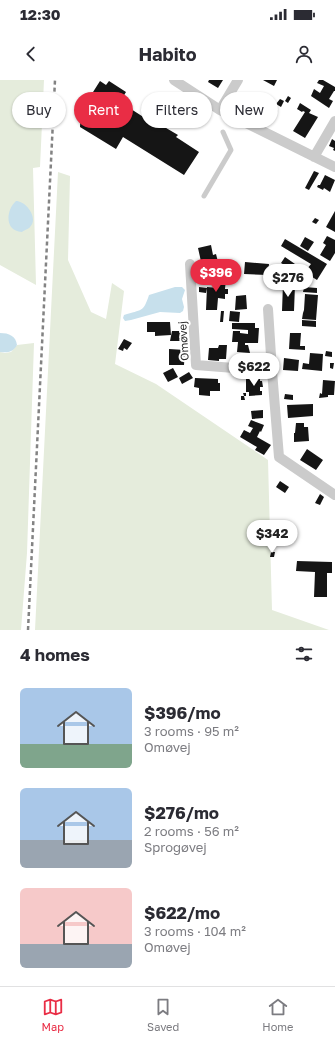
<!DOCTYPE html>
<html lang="en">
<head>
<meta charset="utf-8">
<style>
  body { margin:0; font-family:"Golos Text",sans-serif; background:#f2f2f3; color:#2b2b33; height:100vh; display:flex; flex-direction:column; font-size:15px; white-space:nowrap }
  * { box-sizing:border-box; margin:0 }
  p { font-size:13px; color:#7c7c81 }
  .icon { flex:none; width:22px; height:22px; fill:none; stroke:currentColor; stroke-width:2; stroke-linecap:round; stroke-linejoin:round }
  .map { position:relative; height:550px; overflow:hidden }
  .side { display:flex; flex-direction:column; background:#fff; flex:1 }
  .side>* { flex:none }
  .banner { position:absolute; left:12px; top:12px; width:311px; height:36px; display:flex; gap:8px }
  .price { position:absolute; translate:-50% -34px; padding:0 9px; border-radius:14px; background:#fff; color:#222; font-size:13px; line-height:26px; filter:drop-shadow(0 1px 2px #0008) }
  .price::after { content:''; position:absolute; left:50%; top:24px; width:12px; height:9px; margin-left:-6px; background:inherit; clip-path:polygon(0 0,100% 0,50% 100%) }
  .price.active { background:#e92d45; color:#fff }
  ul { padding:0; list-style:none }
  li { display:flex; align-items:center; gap:12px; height:100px; padding:0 20px }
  li span { display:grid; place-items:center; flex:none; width:112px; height:80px; border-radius:6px; color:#555 }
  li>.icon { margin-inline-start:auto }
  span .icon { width:48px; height:48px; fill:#fffc; stroke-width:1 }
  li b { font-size:17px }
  h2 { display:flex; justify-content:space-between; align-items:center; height:48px; padding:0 20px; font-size:17px }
  .tag { padding:0 14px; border-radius:18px; background:#fff; box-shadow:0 1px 3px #0004; font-size:14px; line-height:36px }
  .tag.active { background:#e92d45; color:#fff }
  .status { display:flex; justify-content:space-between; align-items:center; height:28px; padding:0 20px; background:#fff; direction:ltr }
  .status svg { height:11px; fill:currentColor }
  header { display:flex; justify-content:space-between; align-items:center; height:52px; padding:0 20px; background:#fff; font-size:18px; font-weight:700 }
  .tabs { display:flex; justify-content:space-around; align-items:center; height:56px; border-top:1px solid #e1e1e2; background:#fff; font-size:11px; color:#7c7c81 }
  .tabs a { display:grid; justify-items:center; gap:2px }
  .tabs .active { color:#e92d45 }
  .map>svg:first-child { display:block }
  .green { fill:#e5ecdc }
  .water { fill:#c7e0ec }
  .building { fill:#151515 }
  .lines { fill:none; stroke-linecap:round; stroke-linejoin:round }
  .lane { stroke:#cbcbcb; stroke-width:5 }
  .street { stroke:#cbcbcb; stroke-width:10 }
  .rail { stroke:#838383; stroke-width:2.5; stroke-dasharray:4 3; stroke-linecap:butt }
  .labels { text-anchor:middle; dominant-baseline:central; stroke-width:4; stroke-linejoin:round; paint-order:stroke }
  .street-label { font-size:11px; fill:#2e2e2e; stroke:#fff }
</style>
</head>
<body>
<div class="status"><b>12:30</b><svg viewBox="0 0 49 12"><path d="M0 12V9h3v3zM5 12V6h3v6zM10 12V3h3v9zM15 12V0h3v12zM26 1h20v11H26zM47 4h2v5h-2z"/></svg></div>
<header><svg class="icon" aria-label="back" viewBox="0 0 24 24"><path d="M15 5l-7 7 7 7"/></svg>Habito<svg class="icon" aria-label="person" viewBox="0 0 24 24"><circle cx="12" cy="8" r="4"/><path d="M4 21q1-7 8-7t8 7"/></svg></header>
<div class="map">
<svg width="335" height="550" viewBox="0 0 335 550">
  <rect width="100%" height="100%" fill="#fff"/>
  <!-- green -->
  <path class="green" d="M0,0H44L40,87L33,88L36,205L0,185Z
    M58,92L70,96L68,180L91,232L106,239L112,203L124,211L115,284L156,304L268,380L272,530L329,550H35Z
    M34,263L27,473L21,550H0V272L5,273L11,272L17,265Z"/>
  <!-- water -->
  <path class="water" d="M16,121C26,121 39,138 30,147C29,149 24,150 22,152C4,151 6,130 16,121Z
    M175,207H182L185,210L182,219L184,227L183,231L180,233L160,232L131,240L125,241L123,238L124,235C142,229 143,233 149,215Z
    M0,253C9,253 16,256 17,265C13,272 8,273 0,272Z"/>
  <!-- building -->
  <path class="building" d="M209,0H223L218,8L208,2Z
    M263,0H277L274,6Z
    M319,0H323L335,7V11H334L329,19L333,21L329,28L311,16L314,9L320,13L324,6L317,3Z
    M100,1L106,5L109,1L126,12L120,22L159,47L161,45L178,55L176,57L199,72L184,95L123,57L116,69L80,47L81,31Z
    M288,16L291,18L288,23L285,21Z
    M280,19L284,21L281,27L276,24Z
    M255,21L262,25L263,22L267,24L265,27L268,28L265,35L261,34L260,37L250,32Z
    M300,23L311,30L309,33L318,37L305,58L293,51L305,32L303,31L302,32L297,29Z
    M273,28L278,30L272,41L267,38Z
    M332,59L335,61V71L333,70L334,68L329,66Z
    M314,91L319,93L309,110L305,108Z
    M325,95L335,100L330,112L324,108L323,110L317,107L318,105H320Z
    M335,131V152L326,147Z
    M315,138L319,140L316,144L312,142Z
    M327,156L335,160V173L330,181L320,175L326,165L323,163Z
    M305,157L314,162L308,171L300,166Z
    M285,159L327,184L317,200L309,195L311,191L307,189L311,184L281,166Z
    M211,165L213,175L216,174L218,182H224L226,193L215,194L217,196L213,197L212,193L204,195L198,168Z
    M285,177L295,184L291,189L281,183Z
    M245,182L269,184L268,195L244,194Z
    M224,193L226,198L225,209H228V214H225V219L218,218L217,230H206L207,207L218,208V202H213L214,198L217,197V194Z
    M283,204L295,205L294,231H282Z
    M199,207L207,208L206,213L199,212Z
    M304,207L317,208V213L303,212Z
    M305,214L318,215L316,240L302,239L303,233L304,230Z
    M246,215L247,229L235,230L236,216Z
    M221,231H224L223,242H220Z
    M230,231L240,232L239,242L229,241Z
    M302,240L316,241V247L302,246Z
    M147,242H170L171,255L155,256V252H147Z
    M232,243H255V248H259L258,263H245V265H248L250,273L237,272L238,262H232L233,251H240V253L248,254V250L232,249Z
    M172,251H185V261H170Z
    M290,253H301L300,266H305V270L289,269Z
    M124,259L132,263L127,270L124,268L123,271L118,269Z
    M219,265H227L226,279H219V281L208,280L209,268H218Z
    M169,269L185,270L184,285H169Z
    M326,271L332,272V277L325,276Z
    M310,273L323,274L322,291L302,289L303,283L309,284Z
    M284,278L299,280L298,291L283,290Z
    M330,283H334L333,289L330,288Z
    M173,288L178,297L168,302L163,293Z
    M189,292L193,298L182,304L179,298Z
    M195,298L218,299V303H220V311H210V316L199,315V308L194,307Z
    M246,298H260V301H262L263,307H260V311H262V315L249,316V312H246Z
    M323,300L335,301L334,315H328V317L319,318L320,313L322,314Z
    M243,313H246V316H244L245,320H241V316H244Z
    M285,314L293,315V320L284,319Z
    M313,324V336L288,338L287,325Z
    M263,330V338L252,339L251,331Z
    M251,340L264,345L261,352L260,351L257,357L271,365L264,375L255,370L257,367L240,357L244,350L250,353L253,348L248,346Z
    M296,343H304V347H308L309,361L294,362V353H295Z
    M307,369L323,380L316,390L300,380Z
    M280,401L289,407L285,413L276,407Z
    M320,414L324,417L320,425L315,423Z
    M271,472H275L274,477H270Z
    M297,481L332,482V493H327V517H314L315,492L296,491Z"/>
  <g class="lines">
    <!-- lane -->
    <path class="lane" d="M204,116L231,70L223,52"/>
    <!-- street -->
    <path class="street" d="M174,0L220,30L335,87
      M220,30L238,0
      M314,77L335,41
      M190,184L196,285L272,291
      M268,229L272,291L279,377L335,415"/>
    <!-- rail -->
    <path class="rail" d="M28,550L55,0"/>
  </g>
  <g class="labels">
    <!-- street labels -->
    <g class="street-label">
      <text transform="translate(183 261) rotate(-94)">Omøvej</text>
    </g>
  </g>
</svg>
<b class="price active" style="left:216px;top:213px">$396</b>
<b class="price" style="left:288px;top:218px">$276</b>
<b class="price" style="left:254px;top:307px">$622</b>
<b class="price" style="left:272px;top:474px">$342</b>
<div class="banner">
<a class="tag">Buy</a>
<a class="tag active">Rent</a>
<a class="tag">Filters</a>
<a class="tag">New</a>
</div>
</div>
<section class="side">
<h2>4 homes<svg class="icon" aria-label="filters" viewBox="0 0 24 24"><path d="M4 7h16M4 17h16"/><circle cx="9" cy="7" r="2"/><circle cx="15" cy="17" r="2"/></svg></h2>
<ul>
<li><span style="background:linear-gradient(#a9c7e8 70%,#7fa58c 0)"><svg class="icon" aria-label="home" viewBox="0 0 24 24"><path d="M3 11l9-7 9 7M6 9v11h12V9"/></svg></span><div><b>$396/mo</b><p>3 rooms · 95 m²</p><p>Omøvej</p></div></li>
<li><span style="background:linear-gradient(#a9c7e8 65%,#9aa5b1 0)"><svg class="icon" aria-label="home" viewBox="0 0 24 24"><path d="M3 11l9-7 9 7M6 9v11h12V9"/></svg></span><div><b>$276/mo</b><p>2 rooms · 56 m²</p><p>Sprogøvej</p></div></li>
<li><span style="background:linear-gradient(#f6c9c9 70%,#9aa5b1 0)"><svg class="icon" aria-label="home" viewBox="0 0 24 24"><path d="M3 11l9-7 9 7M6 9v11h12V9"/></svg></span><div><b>$622/mo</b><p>3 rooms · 104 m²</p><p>Omøvej</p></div></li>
</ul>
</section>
<nav class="tabs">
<a class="active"><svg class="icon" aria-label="map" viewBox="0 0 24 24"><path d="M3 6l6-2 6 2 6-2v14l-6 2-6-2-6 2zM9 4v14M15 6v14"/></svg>Map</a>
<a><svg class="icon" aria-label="saved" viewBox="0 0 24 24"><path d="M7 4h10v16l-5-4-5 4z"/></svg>Saved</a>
<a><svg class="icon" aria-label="home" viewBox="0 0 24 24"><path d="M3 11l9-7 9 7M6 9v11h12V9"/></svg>Home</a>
</nav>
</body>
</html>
